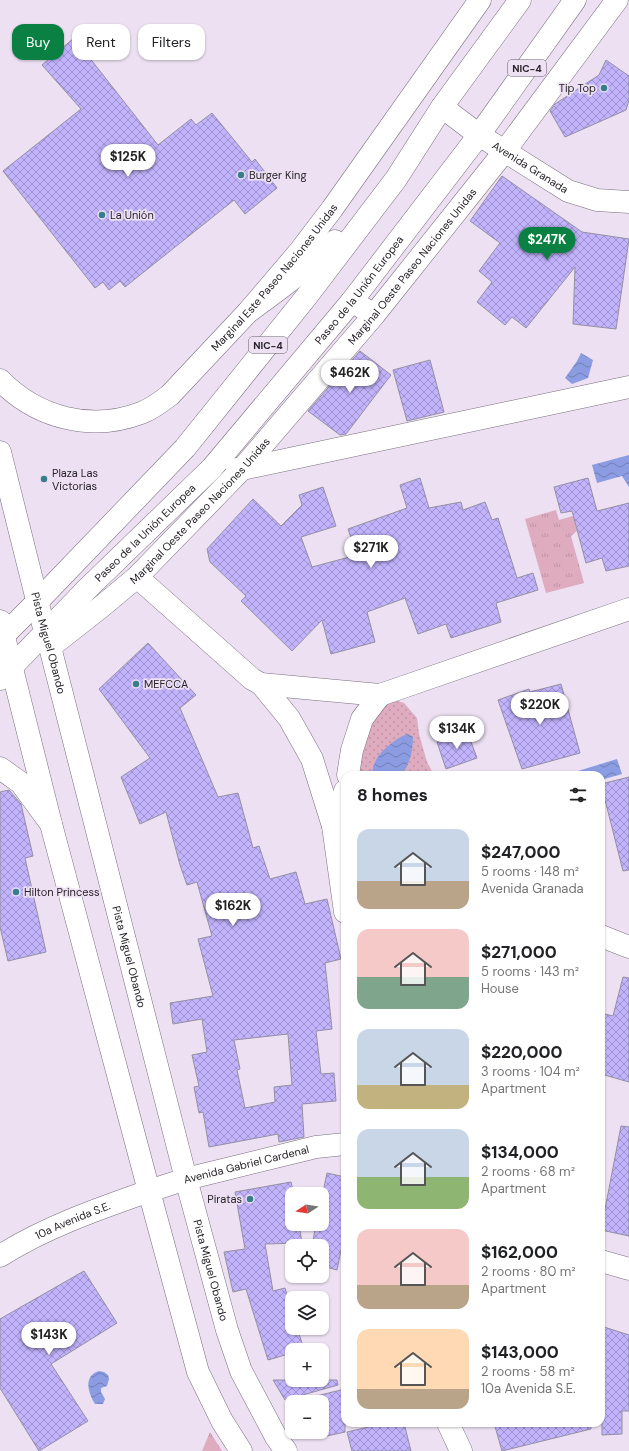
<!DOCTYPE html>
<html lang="en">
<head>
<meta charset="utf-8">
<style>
  body { margin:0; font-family:"DM Sans",sans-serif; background:#f2f2f2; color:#202124; height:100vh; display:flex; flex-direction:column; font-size:15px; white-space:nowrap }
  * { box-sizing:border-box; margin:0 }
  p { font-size:13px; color:#757577 }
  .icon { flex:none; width:22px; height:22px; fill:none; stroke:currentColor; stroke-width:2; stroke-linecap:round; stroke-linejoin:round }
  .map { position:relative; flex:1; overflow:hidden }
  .details { position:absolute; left:341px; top:771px; width:264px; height:656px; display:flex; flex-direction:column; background:#fff; border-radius:12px; box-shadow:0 1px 3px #0004 }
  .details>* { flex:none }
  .guide { position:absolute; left:12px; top:24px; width:269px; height:36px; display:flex; gap:8px }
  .needle { width:26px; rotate:258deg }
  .tools { position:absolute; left:285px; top:1187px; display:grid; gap:8px }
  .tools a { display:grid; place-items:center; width:44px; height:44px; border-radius:8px; background:#fff; box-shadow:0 1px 3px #0004; font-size:20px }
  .price { position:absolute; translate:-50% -34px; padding:0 9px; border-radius:14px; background:#fff; color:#222; font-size:13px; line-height:26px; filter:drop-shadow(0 1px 2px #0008) }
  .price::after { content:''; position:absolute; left:50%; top:24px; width:12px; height:9px; margin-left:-6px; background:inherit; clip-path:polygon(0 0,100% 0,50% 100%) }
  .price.current { background:#0b8043; color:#fff }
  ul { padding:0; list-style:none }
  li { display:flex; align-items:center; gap:12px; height:100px; padding:0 16px }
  li span { display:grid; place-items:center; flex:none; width:112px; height:80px; border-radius:12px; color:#555 }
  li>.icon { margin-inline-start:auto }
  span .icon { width:48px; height:48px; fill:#fffc; stroke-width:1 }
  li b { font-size:17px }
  h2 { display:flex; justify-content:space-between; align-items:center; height:48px; padding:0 16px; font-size:17px }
  .chip { padding:0 14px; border-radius:12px; background:#fff; box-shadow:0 1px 3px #0004; font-size:14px; line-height:36px }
  .chip.current { background:#0b8043; color:#fff }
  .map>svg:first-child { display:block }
  .grass { fill:url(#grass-tufts) }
  .park { fill:url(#park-dots) }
  .water { fill:url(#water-waves) }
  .building { fill:url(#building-cross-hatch); stroke:#9390a2; fill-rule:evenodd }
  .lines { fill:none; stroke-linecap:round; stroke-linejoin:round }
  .street-casing { stroke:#796f7e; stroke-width:23 }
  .secondary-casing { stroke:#796f7e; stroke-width:23 }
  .highway-casing { stroke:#796f7e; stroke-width:23 }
  .street { stroke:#fff; stroke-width:22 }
  .secondary { stroke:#fff; stroke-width:22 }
  .highway { stroke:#fff; stroke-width:22 }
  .poi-dot { fill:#387d8b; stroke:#ece0f2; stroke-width:1.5 }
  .labels { text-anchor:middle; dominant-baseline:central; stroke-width:3.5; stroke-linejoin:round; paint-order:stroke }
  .shield { fill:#ece0f2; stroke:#625b65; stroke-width:1 }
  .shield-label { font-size:10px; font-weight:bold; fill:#272229 }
  .poi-label { font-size:11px; fill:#272229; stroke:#ece0f2; text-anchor:start }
  .street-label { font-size:11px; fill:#272229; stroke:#ece0f2 }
</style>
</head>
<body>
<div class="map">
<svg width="629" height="1451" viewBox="0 0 629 1451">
  <defs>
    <pattern id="grass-tufts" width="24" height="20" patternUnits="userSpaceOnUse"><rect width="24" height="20" fill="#deabbf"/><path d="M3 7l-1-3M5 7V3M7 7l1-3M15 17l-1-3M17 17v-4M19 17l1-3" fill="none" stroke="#be93a4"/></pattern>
    <pattern id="park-dots" width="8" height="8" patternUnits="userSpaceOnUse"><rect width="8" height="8" fill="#deabbf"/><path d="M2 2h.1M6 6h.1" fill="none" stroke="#be93a4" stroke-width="1.8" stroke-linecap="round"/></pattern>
    <pattern id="water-waves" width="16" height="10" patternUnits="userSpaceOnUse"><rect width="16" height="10" fill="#8b9ce2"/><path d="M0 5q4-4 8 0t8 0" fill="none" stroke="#727fb7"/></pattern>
    <pattern id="building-cross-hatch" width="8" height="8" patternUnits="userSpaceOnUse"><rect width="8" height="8" fill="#c2b3fd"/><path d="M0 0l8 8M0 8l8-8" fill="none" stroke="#9e91cd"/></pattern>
  </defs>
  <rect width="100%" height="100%" fill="#ece0f2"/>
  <!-- grass -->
  <path class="grass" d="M556,510L559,520L573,516L577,531L571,536L584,583L546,593L525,519Z
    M210,1432L222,1451H202Z"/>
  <!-- park -->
  <path class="park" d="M394,700L404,703L417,718L419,734L427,762L434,775H353L372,706Z"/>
  <!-- water -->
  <path class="water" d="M581,353L593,360L588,378L572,384L565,378L577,361Z
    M629,455V487L622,476L597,483L592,465Z
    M408,734L413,737C413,751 410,763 402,775H371C373,769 374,762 378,757C383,749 399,736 408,734Z
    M617,759L622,774L601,780V775H580L578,771Z
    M99,1371L104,1372L108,1375L109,1379L107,1386L101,1388V1392L105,1399L103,1404H95C88,1393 83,1376 99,1371Z"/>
  <!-- building -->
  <path class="building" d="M74,38L158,145L191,119L196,125L212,113L252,162L255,159L277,188L245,214L234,200L125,287L120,281L109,290L103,282L95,288L3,171L81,109L42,65Z
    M606,60L629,76V100L626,110L565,137L550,111L555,104L599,75Z
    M502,176L582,232L629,239L616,329L573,324L575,267L526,328L512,317L505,325L477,302L492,282L479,271L500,243L470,221Z
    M360,351L391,375L346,434L340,435L308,411Z
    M430,360L444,412L407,421L393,370Z
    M420,478L429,508L461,502L463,510L485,502L492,520L498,518L517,578L533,573L538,590L496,603L501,622L451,638L446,624L418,634L405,598L367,612L375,642L331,654L322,620L292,651L241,601L246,596L210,562L207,549L253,499L281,526L302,505L299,495L323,487L336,526L301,537L312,567L357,555L348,529L407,508L400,485Z
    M588,478L597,511L629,503V566L606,571L602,558L586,563L572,511L561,513L554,487Z
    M148,643L196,695L180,708L218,797L238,793L253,848L259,846L270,879L296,872L305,904L327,899L341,959L325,963L332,1029L316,1031L321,1074L334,1073L336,1101L302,1104L304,1137L279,1142L278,1134L209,1147L203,1112L199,1113L194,1087L199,1086L192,1055L207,1052L202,1019L173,1024L170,1003L213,996L198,939L212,936L197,882L187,885L180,865L166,812L140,824L121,777L150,758L99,689ZM288,1034L292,1085L274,1087L275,1102L245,1108L237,1070L240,1069L234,1040Z
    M561,684L580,753L522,769L498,700L529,689L530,692Z
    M467,731L477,758L446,769L437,742Z
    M629,777V870L623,871L601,784Z
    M9,790L21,804L33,856L25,858L46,952L8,961L0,927V792Z
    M623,977L629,978V1082L601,1074V1013L613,1016Z
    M621,1126L629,1127V1236L601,1230Z
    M327,1173L345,1177V1231L337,1270L322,1266V1246H312L316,1224H322V1197Z
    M291,1182L294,1194H292V1224H299L302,1243L265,1244L273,1291L285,1288L292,1310V1328H297L304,1349L292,1350V1353L268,1360L246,1289L233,1292L224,1252L245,1249L235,1192Z
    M84,1271L117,1323L51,1364L88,1421L39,1451L0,1388V1319Z
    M601,1326L629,1335V1411H622V1434L602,1435Z
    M273,1380H337L338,1385L285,1400Z
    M345,1389V1432L318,1438L316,1432H322V1402H309L308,1398Z
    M386,1423H404L411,1451H352L347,1432Z
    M494,1423H591V1429L502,1451Z"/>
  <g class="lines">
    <defs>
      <g id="street">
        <path id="s1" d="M442,107L479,135L568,191L597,200L629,202"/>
        <path id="s2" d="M0,380C37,418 91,432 141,413C152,409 161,402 170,395L248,312L300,251L332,209L480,0"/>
        <path d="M237,469H242L629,387"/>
        <path d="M137,577L252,679L261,684L380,695L629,609"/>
        <path id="s3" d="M50,647L101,607L137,577L242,469L374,315L504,152L617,0"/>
        <path d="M261,684L289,718L312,759L333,826L345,912"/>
        <path d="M0,768L21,783L51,824"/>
        <path d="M348,775L352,750L362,719L380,695"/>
        <path d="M333,826L345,791"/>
        <path d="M601,936L629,947"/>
        <path id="s4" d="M0,1256C46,1227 98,1209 149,1191"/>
        <path d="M448,1423L461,1451"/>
      </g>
      <g id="secondary">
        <path id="s5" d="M0,452L45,632L50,647L186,1179L227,1330L241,1371L276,1437L286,1451"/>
        <path d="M0,621L51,824L149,1191L198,1372L222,1421L241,1451"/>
        <path id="s6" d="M149,1191L186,1179L316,1147L345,1144"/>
        <path d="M601,1261L629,1269"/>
      </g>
      <g id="highway">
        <path d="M352,301L374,315"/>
        <path d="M248,312C278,290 309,268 335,241"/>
        <path d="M0,639L37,602L185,448L307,296L396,179L442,107L520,0"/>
        <path id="s7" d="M0,679L88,588L212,468L352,301L479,135L575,0"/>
      </g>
    </defs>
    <!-- street casing -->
    <use href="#street" class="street-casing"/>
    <!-- secondary casing -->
    <use href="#secondary" class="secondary-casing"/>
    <!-- highway casing -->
    <use href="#highway" class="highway-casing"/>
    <!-- street -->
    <use href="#street" class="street"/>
    <!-- secondary -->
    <use href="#secondary" class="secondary"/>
    <!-- highway -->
    <use href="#highway" class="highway"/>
  </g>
  <!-- markers -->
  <g class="poi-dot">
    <circle cx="604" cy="88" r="4"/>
    <circle cx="241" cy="175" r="4"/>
    <circle cx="102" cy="215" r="4"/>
    <circle cx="44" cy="479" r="4"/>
    <circle cx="136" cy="684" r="4"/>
    <circle cx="16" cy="892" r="4"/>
    <circle cx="250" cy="1199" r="4"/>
  </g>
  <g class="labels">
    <!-- shield labels -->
    <g class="shield">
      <rect x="508" y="60" width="38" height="16" rx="3"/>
      <rect x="249" y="337" width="38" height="16" rx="3"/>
    </g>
    <g class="shield-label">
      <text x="527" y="68">NIC-4</text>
      <text x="268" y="345">NIC-4</text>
    </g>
    <!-- poi labels -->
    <g class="poi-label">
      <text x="596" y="88" text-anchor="end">Tip Top</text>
      <text x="249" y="175">Burger King</text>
      <text x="110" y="215">La Unión</text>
      <text x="52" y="473">Plaza Las<tspan x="52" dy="13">Victorias</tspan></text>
      <text x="144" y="684">MEFCCA</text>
      <text x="24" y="892">Hilton Princess</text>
      <text x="242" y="1199" text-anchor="end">Piratas</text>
    </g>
    <!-- street labels -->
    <g class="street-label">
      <text stroke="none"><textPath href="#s1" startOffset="107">Avenida Granada</textPath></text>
      <text stroke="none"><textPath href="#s3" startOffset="527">Marginal Oeste Paseo Naciones Unidas</textPath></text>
      <text stroke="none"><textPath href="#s2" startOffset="345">Marginal Este Paseo Naciones Unidas</textPath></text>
      <text stroke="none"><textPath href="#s7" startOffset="530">Paseo de la Unión Europea</textPath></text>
      <text stroke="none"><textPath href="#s3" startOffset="203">Marginal Oeste Paseo Naciones Unidas</textPath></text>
      <text stroke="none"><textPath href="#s7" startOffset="206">Paseo de la Unión Europea</textPath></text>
      <text stroke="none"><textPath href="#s5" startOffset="197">Pista Miguel Obando</textPath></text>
      <text stroke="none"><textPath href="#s5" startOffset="521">Pista Miguel Obando</textPath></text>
      <text stroke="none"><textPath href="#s6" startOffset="101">Avenida Gabriel Cardenal</textPath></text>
      <text stroke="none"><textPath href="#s4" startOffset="81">10a Avenida S.E.</textPath></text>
      <text stroke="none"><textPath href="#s5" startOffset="845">Pista Miguel Obando</textPath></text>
    </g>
  </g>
</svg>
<div class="tools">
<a><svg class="needle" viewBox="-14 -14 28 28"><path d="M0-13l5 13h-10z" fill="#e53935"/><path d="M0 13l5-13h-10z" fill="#757577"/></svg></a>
<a><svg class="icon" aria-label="locate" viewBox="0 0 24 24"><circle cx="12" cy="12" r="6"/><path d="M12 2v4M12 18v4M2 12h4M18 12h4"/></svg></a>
<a><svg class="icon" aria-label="layers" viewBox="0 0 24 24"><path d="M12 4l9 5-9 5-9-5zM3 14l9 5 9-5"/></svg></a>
<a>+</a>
<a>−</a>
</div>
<b class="price" style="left:128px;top:178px">$125K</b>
<b class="price current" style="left:547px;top:261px">$247K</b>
<b class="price" style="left:350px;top:394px">$462K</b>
<b class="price" style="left:371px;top:569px">$271K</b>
<b class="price" style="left:540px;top:726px">$220K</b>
<b class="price" style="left:457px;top:750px">$134K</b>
<b class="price" style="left:233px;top:927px">$162K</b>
<b class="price" style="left:49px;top:1356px">$143K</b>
<div class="guide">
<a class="chip current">Buy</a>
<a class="chip">Rent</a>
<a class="chip">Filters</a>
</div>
<section class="details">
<h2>8 homes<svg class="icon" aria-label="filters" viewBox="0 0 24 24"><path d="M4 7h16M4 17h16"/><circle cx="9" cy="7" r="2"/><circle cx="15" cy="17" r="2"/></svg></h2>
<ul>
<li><span style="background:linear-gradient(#c9d6e8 65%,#b9a48a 0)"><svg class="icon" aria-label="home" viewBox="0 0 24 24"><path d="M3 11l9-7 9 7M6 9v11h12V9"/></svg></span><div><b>$247,000</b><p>5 rooms · 148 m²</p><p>Avenida Granada</p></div></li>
<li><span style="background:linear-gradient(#f6c9c9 60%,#7fa58c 0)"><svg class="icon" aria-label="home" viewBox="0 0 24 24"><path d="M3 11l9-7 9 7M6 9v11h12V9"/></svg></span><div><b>$271,000</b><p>5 rooms · 143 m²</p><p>House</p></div></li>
<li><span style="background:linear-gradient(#c9d6e8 70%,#c2b280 0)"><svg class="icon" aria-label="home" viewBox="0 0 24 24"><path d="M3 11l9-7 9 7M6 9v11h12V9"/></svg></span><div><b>$220,000</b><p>3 rooms · 104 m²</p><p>Apartment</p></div></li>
<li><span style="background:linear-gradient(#c9d6e8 60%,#8fb573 0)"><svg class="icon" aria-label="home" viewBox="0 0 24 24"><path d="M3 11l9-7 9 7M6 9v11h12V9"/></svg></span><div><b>$134,000</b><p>2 rooms · 68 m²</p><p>Apartment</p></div></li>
<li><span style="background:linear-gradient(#f6c9c9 70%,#b9a48a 0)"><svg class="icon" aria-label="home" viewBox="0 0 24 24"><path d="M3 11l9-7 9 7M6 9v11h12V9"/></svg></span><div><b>$162,000</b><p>2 rooms · 80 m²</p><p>Apartment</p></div></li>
<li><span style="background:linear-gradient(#ffd9b3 75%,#b9a48a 0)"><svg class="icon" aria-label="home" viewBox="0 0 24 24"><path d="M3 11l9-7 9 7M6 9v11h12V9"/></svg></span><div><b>$143,000</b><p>2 rooms · 58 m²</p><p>10a Avenida S.E.</p></div></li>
</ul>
</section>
</div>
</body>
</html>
